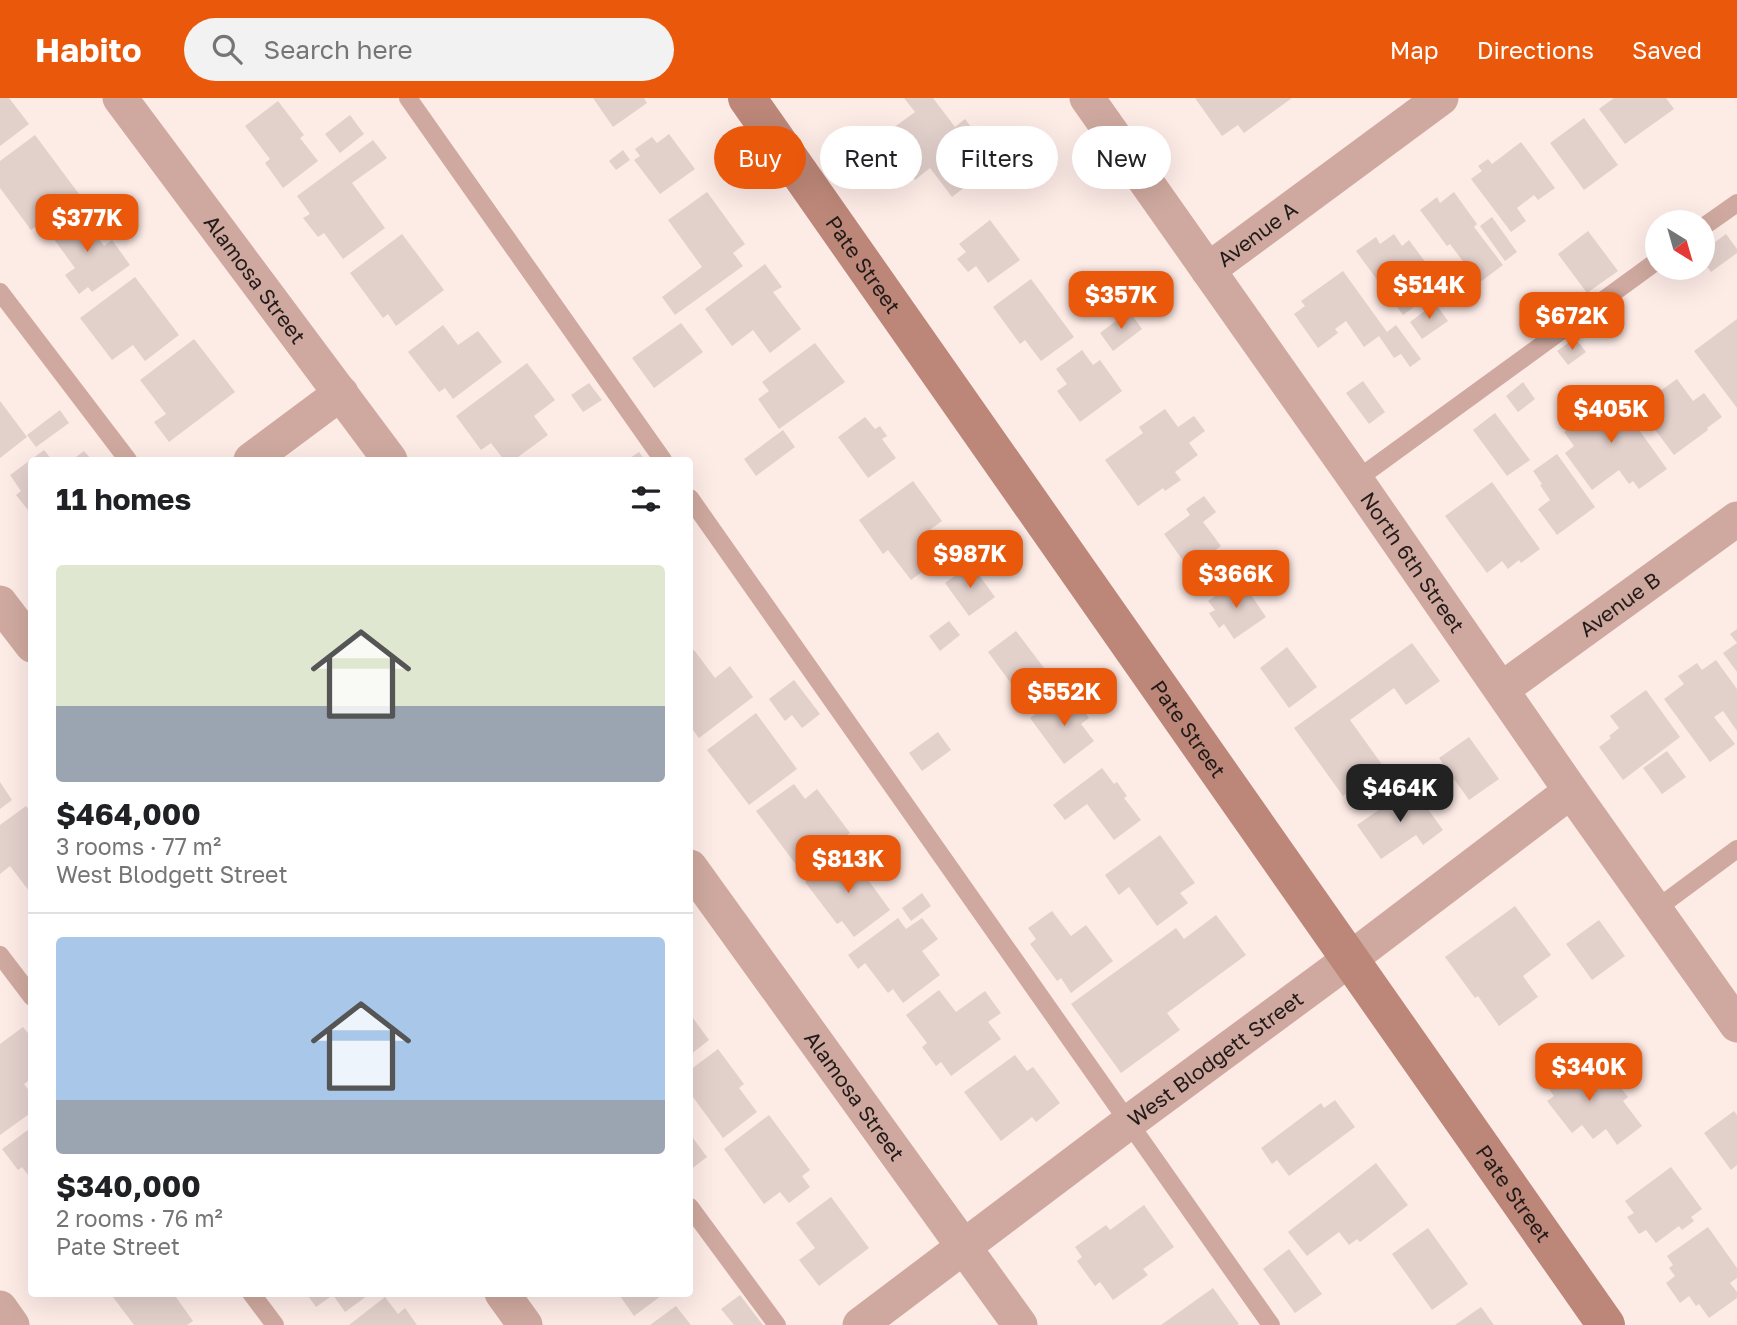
<!DOCTYPE html>
<html lang="en">
<head>
<meta charset="utf-8">
<style>
  body { margin:0; font-family:"Golos Text",sans-serif; background:#f2f2f2; color:#202124; height:100vh; display:flex; flex-direction:column; font-size:26px; white-space:nowrap }
  * { box-sizing:border-box; margin:0 }
  p { font-size:23px; color:#757577 }
  .icon { flex:none; width:38px; height:38px; fill:none; stroke:currentColor; stroke-width:2; stroke-linecap:round; stroke-linejoin:round }
  .map { position:relative; flex:1; overflow:hidden }
  .drawer { position:absolute; left:28px; top:359px; width:665px; height:840px; display:flex; flex-direction:column; background:#fff; border-radius:7px; box-shadow:0 7px 28px #0002 }
  .drawer>* { flex:none }
  .hud { position:absolute; left:714px; top:28px; width:665px; height:63px; display:flex; gap:14px }
  .needle { width:46px; rotate:143deg }
  .buttons { position:absolute; left:1645px; top:112px; display:grid; gap:14px }
  .buttons a { display:grid; place-items:center; width:70px; height:70px; border-radius:50%; background:#fff; box-shadow:0 7px 28px #0002; font-size:35px }
  .price { position:absolute; translate:-50% -60px; padding:0 16px; border-radius:14px; background:#ea580c; color:#fff; font-size:23px; line-height:46px; filter:drop-shadow(0 2px 4px #0008) }
  .price::after { content:''; position:absolute; left:50%; top:42px; width:21px; height:16px; margin-left:-10px; background:inherit; clip-path:polygon(0 0,100% 0,50% 100%) }
  .price.selected { background:#222; color:#fff }
  ul { padding:0; list-style:none }
  li { display:grid; align-content:center; gap:14px; height:371px; padding:0 28px }
  li+li { border-top:2px solid #e0e0e0 }
  li span { display:grid; place-items:center; height:217px; border-radius:7px; color:#555 }
  li>.icon { margin-inline-start:auto }
  span .icon { width:126px; height:126px; fill:#fffc; stroke-width:1 }
  li b { font-size:30px }
  h2 { display:flex; justify-content:space-between; align-items:center; height:84px; padding:0 28px; font-size:30px }
  .tag { padding:0 24px; border-radius:32px; background:#fff; box-shadow:0 7px 28px #0002; font-size:24px; line-height:63px }
  .tag.selected { background:#ea580c; color:#fff }
  header { display:flex; align-items:center; gap:42px; box-sizing:border-box; height:98px; padding:0 35px; background:#ea580c; color:#fff }
  header strong { font-size:33px }
  nav { display:flex; gap:38px; margin-inline-start:auto; font-size:24px }
  .search { width:490px; height:63px; background:#f2f2f2; display:flex; align-items:center; gap:18px; box-sizing:border-box; padding:0 24px; border-radius:38px; color:#757577; font-size:26px }
  .map>svg:first-child { display:block }
  .building { fill:#e2d0cb }
  .lines { fill:none; stroke-linecap:round; stroke-linejoin:round }
  .lane { stroke:#cfa99f; stroke-width:18 }
  .street { stroke:#cfa99f; stroke-width:35 }
  .secondary { stroke:#bc8778; stroke-width:38 }
  .labels { text-anchor:middle; dominant-baseline:central; stroke-width:7; stroke-linejoin:round; paint-order:stroke }
  .street-label { font-size:21px; fill:#221b19; stroke:#fdebe6 }
</style>
</head>
<body>
<header>
<strong>Habito</strong>
<div class="search"><svg class="icon" aria-label="search" viewBox="0 0 24 24"><circle cx="10" cy="10" r="6"/><path d="M15 15l6 6"/></svg>Search here</div>
<nav><a>Map</a><a>Directions</a><a>Saved</a></nav>
</header>
<div class="map">
<svg width="1737" height="1227" viewBox="0 0 1737 1227">
  <rect width="100%" height="100%" fill="#fdebe6"/>
  <!-- building -->
  <path class="building" d="M0,0H9L29,26L0,48Z
    M593,0H644L647,5L613,29Z
    M904,0H933L955,29L965,21L986,49L975,57L987,72L952,99L930,70L915,82L904,67L911,62L903,52L896,57L882,38L915,14Z
    M1195,0H1292L1244,35L1238,27L1222,38Z
    M1614,0H1666L1674,11L1625,46L1599,11Z
    M278,3L304,37L300,40L318,63L283,90L265,65L270,61L245,28Z
    M350,17L364,36L340,55L325,36Z
    M1584,20L1618,67L1584,92L1550,45Z
    M669,36L695,71L660,96L634,62L640,58L635,51L652,39L657,45Z
    M35,37L79,96L31,132L0,90V63Z
    M373,42L387,60L352,85L385,130L343,161L324,135L318,139L303,120L310,116L297,98Z
    M1521,44L1555,90L1538,102L1534,97L1517,110L1526,123L1511,134L1471,81L1482,73L1478,68L1488,61L1492,66Z
    M623,52L630,62L616,72L609,63Z
    M707,94L745,146L733,155L743,168L675,217L662,199L702,169L668,122Z
    M1454,94L1477,126L1474,129L1503,167L1479,185L1450,146L1447,148L1420,112L1437,99L1440,105Z
    M78,112L104,148L112,142L130,167L92,194L88,189L79,196L65,177L75,170L48,133Z
    M1492,119L1517,154L1505,163L1480,128Z
    M990,122L1020,162L988,185L976,168L968,174L957,161L966,154L959,146Z
    M1588,133L1618,173L1587,195L1558,156Z
    M402,136L444,192L396,228L388,216L383,220L350,175Z
    M1394,136L1402,148L1409,142L1443,188L1403,217L1356,153L1376,139L1380,146Z
    M1726,136L1737,151V155L1711,174L1703,163V153Z
    M765,166L782,189L773,194L801,231L770,255L753,232L732,248L705,211Z
    M1137,173L1148,188L1130,200L1120,186Z
    M1343,173L1387,234L1396,227L1421,261L1410,269L1401,256L1394,260L1379,238L1364,249L1346,223L1335,231L1338,235L1318,250L1294,216L1305,208L1301,203Z
    M135,179L179,237L145,263L133,247L112,262L80,220Z
    M1031,181L1074,239L1041,263L1025,242L1020,246L993,209Z
    M1435,205L1448,223L1422,241L1410,224Z
    M1129,213L1142,231L1113,253L1100,235Z
    M1737,221V310L1694,253Z
    M681,225L703,254L654,290L632,260Z
    M443,227L458,247L478,233L502,264L453,301L445,290L439,294L408,254Z
    M1575,240L1586,254L1568,267L1557,253Z
    M194,241L235,294L169,344L154,324L166,316L140,282Z
    M815,245L845,284L779,331L758,301L769,293L762,284Z
    M1082,252L1093,267L1100,262L1122,293L1080,324L1057,293L1067,286L1056,271Z
    M527,265L555,302L534,318L548,337L514,362H504L491,345L481,352L456,318Z
    M1677,281L1693,303L1704,295L1722,319L1707,330L1708,332L1674,357L1644,317L1662,304L1656,296Z
    M1363,283L1385,314L1369,326L1346,295Z
    M1523,284L1535,301L1518,314L1506,298Z
    M589,285L602,302L583,314L571,297Z
    M1605,291L1616,306L1619,304L1667,371L1639,391L1633,383L1629,386L1619,372L1592,392L1565,355L1574,348L1564,334L1587,317L1580,309Z
    M1637,291L1648,305L1634,316L1623,301Z
    M0,303L27,339L0,360Z
    M1165,311L1178,329L1194,318L1205,333L1189,345L1198,357L1175,374L1181,382L1165,393L1163,390L1138,408L1105,362L1143,335L1139,329Z
    M60,312L69,325L36,349L27,337Z
    M1495,315L1530,362L1507,378L1473,332Z
    M865,319L875,331L880,328L887,338L882,341L896,360L868,380L838,339Z
    M783,332L795,349L756,378L744,361Z
    M44,352L52,362H32V417L16,397L21,393L10,377Z
    M84,353L92,362H72Z
    M639,354L645,362H627Z
    M1557,356L1595,409L1557,437L1538,411L1550,402L1540,387L1542,386L1533,373Z
    M913,383L942,423L921,438L938,462L911,482L888,452L883,456L859,422Z
    M1492,384L1540,451L1521,465L1519,462L1508,471L1502,463L1487,475L1445,418Z
    M1204,398L1216,414L1203,424L1221,448L1189,471L1164,436L1190,417L1186,411Z
    M971,466L995,499L969,518L945,485Z
    M1240,481L1266,519L1234,541L1224,526L1219,530L1209,515L1215,512L1208,503Z
    M949,523L960,537L940,553L929,538Z
    M1737,531V574L1723,555L1737,545L1730,536Z
    M1016,533L1047,574L1018,595L988,554Z
    M1412,545L1440,583L1406,607L1394,590L1350,622L1383,668L1343,698L1294,630Z
    M1287,549L1317,589L1289,610L1260,570Z
    M694,552L715,580L730,568L753,599L699,640L690,628V555Z
    M1716,562L1737,591V633L1723,613L1714,619L1735,646L1710,664L1664,601L1684,586L1678,578L1697,565L1702,572Z
    M794,582L820,616L802,630L792,617L785,623L769,601Z
    M1646,592L1680,639L1623,682L1599,649L1611,640L1609,638L1619,630L1610,618Z
    M1073,598L1089,620L1081,626L1094,643L1064,666L1030,620L1051,604L1056,610Z
    M756,615L797,671L749,707L707,652Z
    M938,634L951,652L922,673L909,655Z
    M1469,639L1499,681L1469,702L1439,660Z
    M1667,653L1686,679L1662,696L1643,670Z
    M1102,670L1114,686L1117,684L1127,698L1124,700L1141,722L1114,742L1087,706L1065,722L1053,707Z
    M0,684L12,702L0,711Z
    M794,686L805,701L817,691L850,735L800,772L756,713Z
    M1412,689L1443,732L1423,747L1416,737L1381,761L1357,727Z
    M26,708L32,716V797L10,768L0,776V727Z
    M1160,737L1195,785L1180,795L1188,805L1157,828L1129,789L1119,797L1105,777Z
    M847,753L890,812L854,839L842,823L837,826L805,784Z
    M922,795L931,808L911,823L902,810Z
    M1515,808L1551,857L1523,878L1538,899L1499,928L1478,898L1475,900L1445,859Z
    M1052,813L1071,838L1086,827L1113,863L1071,895L1061,880L1057,883L1030,846L1036,841L1028,830Z
    M1216,817L1246,857L1167,915L1180,932L1121,975L1071,906L1176,830L1184,841Z
    M898,820L906,831L922,820L938,841L922,853L940,877L903,905L893,891L888,895L865,865L858,871L848,857Z
    M1599,822L1625,858L1592,882L1566,846Z
    M939,892L956,914L985,893L1001,915L988,924L1001,941L951,978L941,964L936,968L922,949L927,945L906,917Z
    M690,909L693,913L690,916L709,942L690,957Z
    M23,929L32,940V980L24,986L32,997V1014L0,1037V946Z
    M718,951L744,986L739,990L757,1014L723,1040L690,995V972Z
    M1015,957L1027,973L1033,969L1060,1005L1036,1024L1032,1019L1001,1043L964,994Z
    M1573,957L1599,992L1614,981L1628,999L1623,1003L1642,1028L1617,1047L1606,1031L1593,1041L1582,1027L1572,1035L1547,1003L1554,998L1541,980Z
    M1335,1002L1355,1029L1289,1078L1277,1062L1272,1066L1261,1050L1321,1005L1324,1010Z
    M1734,1013L1737,1017V1067L1731,1072L1704,1035Z
    M769,1017L810,1072L802,1078L810,1089L789,1105L780,1094L764,1106L724,1051Z
    M32,1029V1082L22,1069L18,1072L2,1051Z
    M690,1036L707,1059L690,1072Z
    M1376,1065L1408,1107L1360,1144L1357,1141L1349,1147L1339,1134L1307,1158L1288,1134Z
    M1671,1069L1702,1111L1691,1119L1694,1123L1682,1132L1679,1128L1656,1145L1646,1132L1639,1136L1627,1119L1634,1115L1625,1103Z
    M831,1099L869,1150L819,1188L799,1162L815,1150L796,1125Z
    M1144,1107L1174,1149L1143,1171L1148,1177L1113,1202L1100,1184L1095,1188L1077,1163L1082,1159L1075,1149L1106,1127L1110,1132Z
    M1708,1129L1737,1170V1180L1730,1185L1737,1194V1200L1709,1220L1699,1206L1696,1208L1689,1198L1680,1205L1666,1185L1675,1178L1669,1170L1673,1167L1667,1158Z
    M1428,1130L1468,1186L1432,1212L1392,1156Z
    M1289,1151L1322,1196L1295,1215L1263,1171Z
    M1213,1190L1239,1226L1237,1227H1161Z
    M110,1195H173L193,1223L187,1227H134Z
    M306,1195H371L345,1214L333,1197L316,1209Z
    M618,1195H665L634,1218Z
    M740,1197L763,1227H734L721,1211Z
    M385,1199L398,1216L405,1210L417,1227H349Z
    M676,1208L691,1227H650Z
    M1481,1209L1494,1227H1455Z"/>
  <g class="lines">
    <!-- lane -->
    <path class="lane" d="M408,0L663,362
      M1703,129L1737,105
      M0,194L128,362
      M1356,382L1657,163
      M690,400L1271,1227
      M1656,811L1737,751
      M0,857L32,899
      M690,1109L777,1227
      M251,1195L275,1227"/>
    <!-- street -->
    <g class="street">
      <path id="s1" d="M120,0L390,362"/>
      <path id="s2" d="M1087,0L1356,382L1571,693L1737,927"/>
      <path id="s3" d="M1208,172L1441,0"/>
      <path d="M251,362L341,295"/>
      <path d="M0,505L32,547"/>
      <path id="s4" d="M1502,591L1737,421"/>
      <path id="s5" d="M690,769L1020,1227"/>
      <path d="M502,1195L525,1227"/>
      <path d="M0,1210L12,1227"/>
      <path id="s6" d="M860,1227L1129,1024L1350,861L1571,693"/>
    </g>
    <!-- secondary -->
    <path class="secondary" id="s7" d="M747,0L1606,1227"/>
  </g>
  <g class="labels">
    <!-- street labels -->
    <g class="street-label">
      <text stroke="none"><textPath href="#s3" startOffset="61">Avenue A</textPath></text>
      <text stroke="none"><textPath href="#s7" startOffset="203">Pate Street</textPath></text>
      <text stroke="none"><textPath href="#s1" startOffset="226">Alamosa Street</textPath></text>
      <text stroke="none"><textPath href="#s2" startOffset="567">North 6th Street</textPath></text>
      <text stroke="none"><textPath href="#s4" startOffset="145">Avenue B</textPath></text>
      <text stroke="none"><textPath href="#s7" startOffset="770">Pate Street</textPath></text>
      <text stroke="none"><textPath href="#s6" startOffset="444">West Blodgett Street</textPath></text>
      <text stroke="none"><textPath href="#s5" startOffset="282">Alamosa Street</textPath></text>
      <text stroke="none"><textPath href="#s7" startOffset="1337">Pate Street</textPath></text>
    </g>
  </g>
</svg>
<div class="buttons">
<a><svg class="needle" viewBox="-14 -14 28 28"><path d="M0-13l5 13h-10z" fill="#e53935"/><path d="M0 13l5-13h-10z" fill="#757577"/></svg></a>
</div>
<b class="price" style="left:87px;top:156px">$377K</b>
<b class="price" style="left:1429px;top:223px">$514K</b>
<b class="price" style="left:1121px;top:233px">$357K</b>
<b class="price" style="left:1572px;top:254px">$672K</b>
<b class="price" style="left:1611px;top:347px">$405K</b>
<b class="price" style="left:970px;top:492px">$987K</b>
<b class="price" style="left:1236px;top:512px">$366K</b>
<b class="price" style="left:1064px;top:630px">$552K</b>
<b class="price selected" style="left:1400px;top:726px">$464K</b>
<b class="price" style="left:848px;top:797px">$813K</b>
<b class="price" style="left:1589px;top:1005px">$340K</b>
<div class="hud">
<a class="tag selected">Buy</a>
<a class="tag">Rent</a>
<a class="tag">Filters</a>
<a class="tag">New</a>
</div>
<section class="drawer">
<h2>11 homes<svg class="icon" aria-label="filters" viewBox="0 0 24 24"><path d="M4 7h16M4 17h16"/><circle cx="9" cy="7" r="2"/><circle cx="15" cy="17" r="2"/></svg></h2>
<ul>
<li><span style="background:linear-gradient(#dfe7d0 65%,#9aa5b1 0)"><svg class="icon" aria-label="home" viewBox="0 0 24 24"><path d="M3 11l9-7 9 7M6 9v11h12V9"/></svg></span><div><b>$464,000</b><p>3 rooms · 77 m²</p><p>West Blodgett Street</p></div></li>
<li><span style="background:linear-gradient(#a9c7e8 75%,#9aa5b1 0)"><svg class="icon" aria-label="home" viewBox="0 0 24 24"><path d="M3 11l9-7 9 7M6 9v11h12V9"/></svg></span><div><b>$340,000</b><p>2 rooms · 76 m²</p><p>Pate Street</p></div></li>
</ul>
</section>
</div>
</body>
</html>
